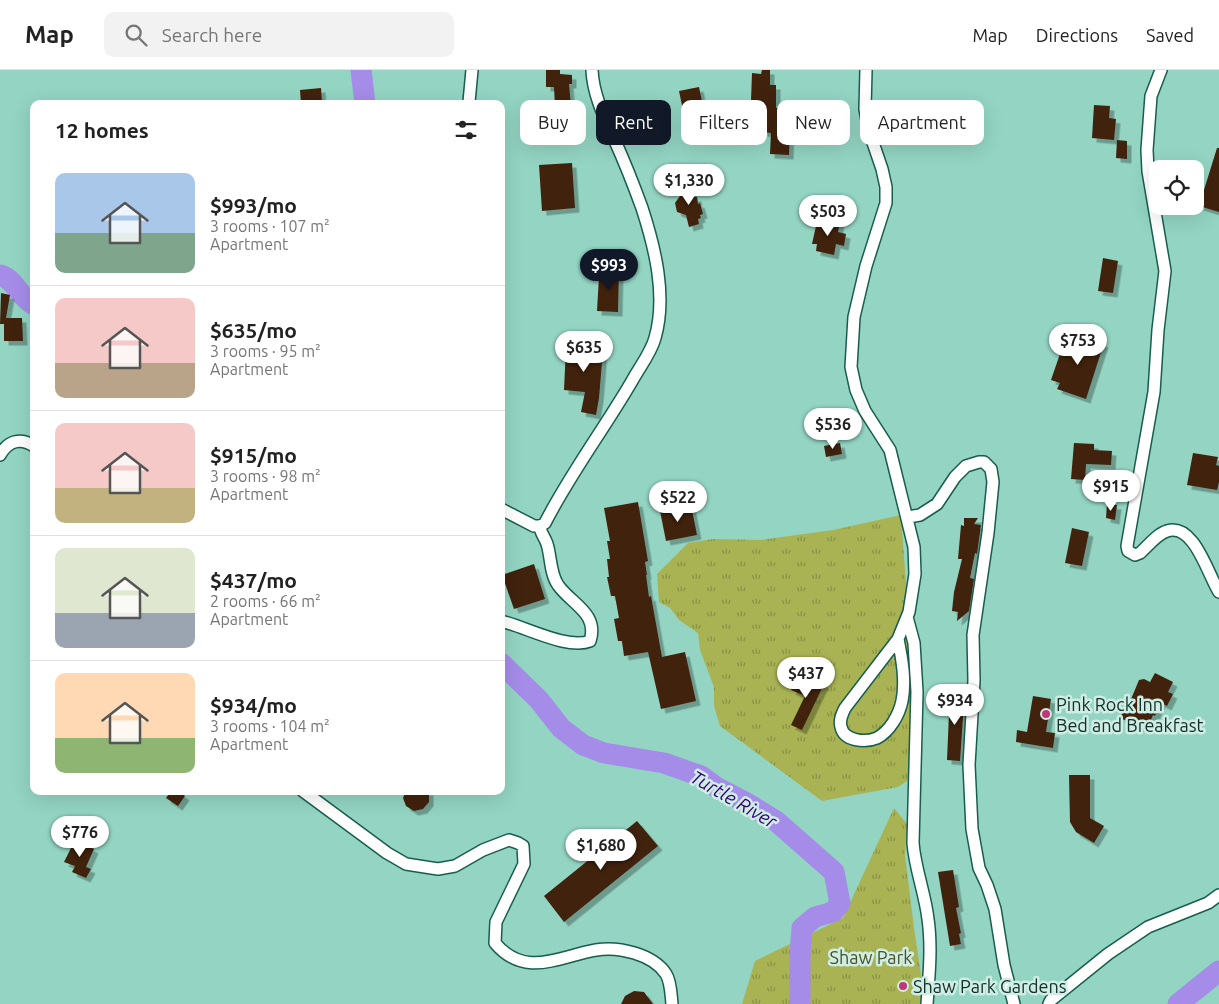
<!DOCTYPE html>
<html lang="en">
<head>
<meta charset="utf-8">
<style>
  body { margin:0; font-family:Ubuntu,sans-serif; background:#f2f2f2; color:#222; height:100vh; display:flex; flex-direction:column; font-size:19px; white-space:nowrap }
  * { box-sizing:border-box; margin:0 }
  p { font-size:16px; color:#767676 }
  .icon { flex:none; width:28px; height:28px; fill:none; stroke:currentColor; stroke-width:2; stroke-linecap:round; stroke-linejoin:round }
  .map { position:relative; flex:1; overflow:hidden }
  .drawer { position:absolute; left:30px; top:30px; width:475px; height:695px; display:flex; flex-direction:column; background:#fff; border-radius:10px; box-shadow:0 5px 20px #0002 }
  .drawer>* { flex:none }
  .hud { position:absolute; left:520px; top:30px; width:475px; height:45px; display:flex; gap:10px }
  .buttons { position:absolute; left:1149px; top:90px; display:grid; gap:10px }
  .buttons a { display:grid; place-items:center; width:55px; height:55px; border-radius:10px; background:#fff; box-shadow:0 5px 20px #0002; font-size:25px }
  .price { position:absolute; translate:-50% -42px; padding:0 11px; border-radius:18px; background:#fff; color:#222; font-size:16px; line-height:32px; filter:drop-shadow(0 1px 2px #0008) }
  .price::after { content:''; position:absolute; left:50%; top:30px; width:15px; height:11px; margin-left:-8px; background:inherit; clip-path:polygon(0 0,100% 0,50% 100%) }
  .price.current { background:#111827; color:#fff }
  ul { padding:0; list-style:none }
  li { display:flex; align-items:center; gap:15px; height:125px; padding:0 25px }
  li+li { border-top:1px solid #e0e0e0 }
  li span { display:grid; place-items:center; flex:none; width:140px; height:100px; border-radius:10px; color:#555 }
  li>.icon { margin-inline-start:auto }
  span .icon { width:60px; height:60px; fill:#fffc; stroke-width:1 }
  li b { font-size:21px }
  h2 { display:flex; justify-content:space-between; align-items:center; height:60px; padding:0 25px; font-size:21px }
  .chip { padding:0 18px; border-radius:10px; background:#fff; box-shadow:0 5px 20px #0002; font-size:18px; line-height:45px }
  .chip.current { background:#111827; color:#fff }
  header { display:flex; align-items:center; gap:30px; box-sizing:border-box; height:70px; padding:0 25px; background:#fff; border-bottom:1px solid #e0e0e0 }
  header strong { font-size:24px }
  nav { display:flex; gap:28px; margin-inline-start:auto; font-size:18px }
  .search { width:350px; height:45px; background:#f2f2f2; display:flex; align-items:center; gap:12px; box-sizing:border-box; padding:0 18px; border-radius:10px; color:#767676; font-size:19px }
  .map>svg:first-child { display:block }
  .park { fill:url(#park-tufts) }
  .lines { fill:none; stroke-linecap:round; stroke-linejoin:round }
  .river { stroke:#a48ce8; stroke-width:21 }
  .building { fill:#3f220e; filter:url(#shadow) }
  .minor-casing { stroke:#185d4e; stroke-width:14 }
  .minor { stroke:#fff; stroke-width:11 }
  .poi-dot { fill:#be3879; stroke:#ceede4; stroke-width:2 }
  .labels { text-anchor:middle; dominant-baseline:central; stroke-width:5; stroke-linejoin:round; paint-order:stroke }
  .poi-label { font-size:18px; fill:#132e27; stroke:#ceede4; text-anchor:start }
  .park-label { font-size:18px; fill:#4c5125; stroke:#ceede4 }
  .water-label { font-size:19px; font-style:italic; fill:#370074; stroke:#ceede4 }
</style>
</head>
<body>
<header>
<strong>Map</strong>
<div class="search"><svg class="icon" aria-label="search" viewBox="0 0 24 24"><circle cx="10" cy="10" r="6"/><path d="M15 15l6 6"/></svg>Search here</div>
<nav><a>Map</a><a>Directions</a><a>Saved</a></nav>
</header>
<div class="map">
<svg width="1219" height="934" viewBox="0 0 1219 934">
  <defs>
    <pattern id="park-tufts" width="24" height="20" patternUnits="userSpaceOnUse" patternTransform="scale(1.25)"><rect width="24" height="20" fill="#a9b353"/><path d="M3 7l-1-3M5 7V3M7 7l1-3M15 17l-1-3M17 17v-4M19 17l1-3" fill="none" stroke="#889245"/></pattern>
    <filter id="shadow"><feDropShadow dx="4.5" dy="4.5" stdDeviation="0" flood-color="#0004"/></filter>
  </defs>
  <rect width="100%" height="100%" fill="#93d4c2"/>
  <!-- park -->
  <path class="park" d="M901,445L913,612L910,709L898,717L822,731L720,656L714,636V617L700,580L698,563L679,550L670,538L659,532L657,504L688,473L713,469L761,470L833,460Z
    M894,738L907,754L905,785L914,858L923,918L922,934H742L755,891L843,848Z"/>
  <g class="lines">
    <!-- river -->
    <path class="river" d="M361,0L365,34
      M0,205C15,209 18,226 34,235
      M501,593L539,630L561,658L583,675L604,683L664,693L701,706L716,717L745,732L776,751L834,802L840,833L833,842L815,847L802,858L800,884V934
      M1178,934L1219,901"/>
  </g>
  <!-- building -->
  <path class="building" d="M546,0H560V4L572,5V14H569L571,36L555,37L554,17H546Z
    M762,0H770V15H776V38H782L781,47L793,48L792,58H790L789,85L770,84L771,63L763,62V58H759L761,32L751,31L752,3L761,4Z
    M699,17L703,36L696,38L697,43L684,45L679,21Z
    M321,18L322,32L301,34L300,20Z
    M1094,35L1110,36L1109,48L1116,49L1114,70L1092,68Z
    M1117,70L1127,71V89L1116,88Z
    M1217,78H1219V142L1199,136Z
    M572,93L575,138L542,141L539,95Z
    M690,115L693,127H697L698,134L700,133L703,144L700,145L701,148L698,149L699,154L689,157L686,145L677,142L675,133L682,123L680,117Z
    M822,149L840,152L838,162L846,164L844,176L836,174L834,185L816,181L817,174H812L816,156L820,157Z
    M1103,188L1118,191L1113,223L1098,221Z
    M607,198H619L618,242L597,241L599,206L607,207Z
    M1,223L10,225L6,248H22L23,271H4V254H0Z
    M1075,263L1104,273L1086,329L1057,319L1060,313L1051,310L1062,278L1069,281Z
    M570,266L586,268L585,278L603,280L599,328L596,345L581,342L585,322L564,320L566,277H569Z
    M840,373L842,384L826,387L824,376Z
    M1074,373L1094,374V380L1112,381L1111,395L1086,394L1085,410L1071,409Z
    M1193,383L1218,387L1216,395L1219,396V412L1217,420L1187,415Z
    M638,432L648,491L645,492L647,505H646L649,527L651,526L662,587L685,582L696,631L661,639L648,582L624,586L622,571H618L614,549L619,548L615,526H611L607,507H609L607,489H610L607,471H610L604,438Z
    M1107,434L1117,435L1115,450L1106,448Z
    M691,435L697,465L666,471L660,441Z
    M964,448H978L974,454L981,455L977,484L975,483L970,508L974,509L969,541L957,551L958,542L952,541L954,522L962,489H958L961,455L964,456Z
    M1072,458L1089,462L1082,496L1065,493Z
    M534,494L545,529L514,539L502,505Z
    M1155,603L1173,612L1168,622L1173,624L1167,636L1161,633L1155,646L1153,645L1147,660L1120,648L1127,633L1129,634L1139,610L1144,609L1150,612Z
    M799,604L824,614L802,660L791,655L805,626L791,620Z
    M950,621H962L963,648L960,691L947,690Z
    M1033,626L1051,629L1046,662L1055,663L1053,678L1016,672L1017,660L1027,662Z
    M1069,705H1090V748L1104,756L1094,773L1076,762L1070,752Z
    M171,721H178L185,726L178,736L166,728Z
    M406,721H429V732L423,739L414,741L406,736L403,728Z
    M637,751L658,776L564,852L544,826Z
    M75,770L94,779L86,797L91,799L86,808L72,802L75,796L64,792Z
    M953,800L959,837L956,838L961,863L959,864L961,874L950,876L938,802Z
    M634,921L644,922L653,934H621L625,926Z"/>
  <g class="lines">
    <defs>
      <path id="minor" d="M866,0L865,39L869,61L882,99L886,117V133L866,196L854,247L851,297L856,320L865,341L890,380L914,477L915,504L909,542L898,569L845,638C842,644 839,650 841,657C844,671 865,673 877,668C890,661 899,645 902,631C906,611 902,589 898,569
        M1161,0L1151,26L1147,80L1148,101L1165,201L1158,260L1154,322L1127,476L1128,481L1135,485L1140,483C1148,476 1157,464 1167,461C1194,452 1208,505 1219,522
        M468,34L469,32L472,0
        M0,385C8,371 20,367 34,376
        M501,439L534,456H540L545,453C570,404 604,359 632,311C639,298 651,283 655,268C667,226 655,178 642,138C634,116 625,93 615,71C605,49 593,25 592,0
        M908,447L920,445L937,434L955,407L966,396L979,392H984L991,399L993,412L988,463L973,565L974,610L969,695L972,759L979,798L987,815L995,839L1004,895L1014,934
        M907,547L914,573L917,622L913,773C915,799 925,823 928,849C932,877 929,906 927,934
        M501,551C526,557 568,580 590,571C599,543 571,534 558,515C550,504 551,486 547,474C545,467 540,463 540,456
        M303,721L387,783L406,794L438,799L455,796L483,780L509,770L518,773L523,776L524,794L496,852L495,873C525,909 560,886 596,880C618,876 653,884 666,904C671,912 671,925 672,934
        M1049,934L1051,930L1108,884L1148,857L1208,833L1219,825"/>
    </defs>
    <!-- minor casing -->
    <use href="#minor" class="minor-casing"/>
    <!-- minor -->
    <use href="#minor" class="minor"/>
  </g>
  <!-- markers -->
  <g class="poi-dot">
    <circle cx="1046" cy="644" r="5"/>
    <circle cx="903" cy="916" r="5"/>
  </g>
  <g class="labels">
    <!-- poi labels -->
    <g class="poi-label">
      <text x="1056" y="634">Pink Rock Inn<tspan x="1056" dy="21">Bed and Breakfast</tspan></text>
      <text x="913" y="916">Shaw Park Gardens</text>
    </g>
    <!-- park labels -->
    <g class="park-label">
      <text x="871" y="887">Shaw Park</text>
    </g>
    <!-- water labels -->
    <g class="water-label">
      <text transform="translate(734 729) rotate(30)">Turtle River</text>
    </g>
  </g>
</svg>
<div class="buttons">
<a><svg class="icon" aria-label="locate" viewBox="0 0 24 24"><circle cx="12" cy="12" r="6"/><path d="M12 2v4M12 18v4M2 12h4M18 12h4"/></svg></a>
</div>
<b class="price" style="left:689px;top:136px">$1,330</b>
<b class="price" style="left:828px;top:167px">$503</b>
<b class="price current" style="left:609px;top:221px">$993</b>
<b class="price" style="left:1078px;top:296px">$753</b>
<b class="price" style="left:584px;top:303px">$635</b>
<b class="price" style="left:833px;top:380px">$536</b>
<b class="price" style="left:1111px;top:442px">$915</b>
<b class="price" style="left:678px;top:453px">$522</b>
<b class="price" style="left:806px;top:629px">$437</b>
<b class="price" style="left:955px;top:656px">$934</b>
<b class="price" style="left:80px;top:788px">$776</b>
<b class="price" style="left:601px;top:801px">$1,680</b>
<div class="hud">
<a class="chip">Buy</a>
<a class="chip current">Rent</a>
<a class="chip">Filters</a>
<a class="chip">New</a>
<a class="chip">Apartment</a>
</div>
<section class="drawer">
<h2>12 homes<svg class="icon" aria-label="filters" viewBox="0 0 24 24"><path d="M4 7h16M4 17h16"/><circle cx="9" cy="7" r="2"/><circle cx="15" cy="17" r="2"/></svg></h2>
<ul>
<li><span style="background:linear-gradient(#a9c7e8 60%,#7fa58c 0)"><svg class="icon" aria-label="home" viewBox="0 0 24 24"><path d="M3 11l9-7 9 7M6 9v11h12V9"/></svg></span><div><b>$993/mo</b><p>3 rooms · 107 m²</p><p>Apartment</p></div></li>
<li><span style="background:linear-gradient(#f6c9c9 65%,#b9a48a 0)"><svg class="icon" aria-label="home" viewBox="0 0 24 24"><path d="M3 11l9-7 9 7M6 9v11h12V9"/></svg></span><div><b>$635/mo</b><p>3 rooms · 95 m²</p><p>Apartment</p></div></li>
<li><span style="background:linear-gradient(#f6c9c9 65%,#c2b280 0)"><svg class="icon" aria-label="home" viewBox="0 0 24 24"><path d="M3 11l9-7 9 7M6 9v11h12V9"/></svg></span><div><b>$915/mo</b><p>3 rooms · 98 m²</p><p>Apartment</p></div></li>
<li><span style="background:linear-gradient(#dfe7d0 65%,#9aa5b1 0)"><svg class="icon" aria-label="home" viewBox="0 0 24 24"><path d="M3 11l9-7 9 7M6 9v11h12V9"/></svg></span><div><b>$437/mo</b><p>2 rooms · 66 m²</p><p>Apartment</p></div></li>
<li><span style="background:linear-gradient(#ffd9b3 65%,#8fb573 0)"><svg class="icon" aria-label="home" viewBox="0 0 24 24"><path d="M3 11l9-7 9 7M6 9v11h12V9"/></svg></span><div><b>$934/mo</b><p>3 rooms · 104 m²</p><p>Apartment</p></div></li>
</ul>
</section>
</div>
</body>
</html>
